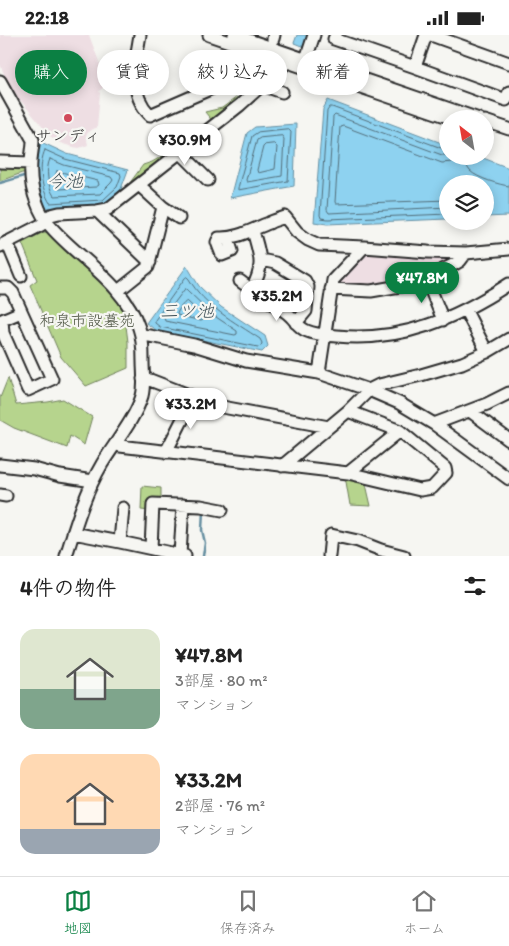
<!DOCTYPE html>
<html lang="ja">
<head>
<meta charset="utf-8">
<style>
  body { margin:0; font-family:Itim,"Klee One",sans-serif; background:#f6f6f6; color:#222; height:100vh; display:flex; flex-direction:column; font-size:19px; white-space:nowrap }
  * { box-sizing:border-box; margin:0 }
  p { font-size:16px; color:#767676 }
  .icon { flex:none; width:28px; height:28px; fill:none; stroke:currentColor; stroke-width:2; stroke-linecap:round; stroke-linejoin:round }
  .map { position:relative; height:521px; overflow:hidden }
  .details { display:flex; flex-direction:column; background:#fff; flex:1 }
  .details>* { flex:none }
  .hud { position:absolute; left:15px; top:15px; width:480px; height:45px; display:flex; gap:10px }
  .needle { width:32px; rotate:329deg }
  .buttons { position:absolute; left:439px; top:75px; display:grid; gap:10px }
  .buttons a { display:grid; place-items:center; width:55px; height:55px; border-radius:50%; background:#fff; box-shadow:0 2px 12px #0003; font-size:25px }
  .price { position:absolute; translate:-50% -42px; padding:0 11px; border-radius:18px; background:#fff; color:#222; font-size:16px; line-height:32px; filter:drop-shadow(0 1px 2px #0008) }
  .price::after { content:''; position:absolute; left:50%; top:30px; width:15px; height:11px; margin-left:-8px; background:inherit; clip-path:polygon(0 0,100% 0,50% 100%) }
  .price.on { background:#0b8043; color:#fff }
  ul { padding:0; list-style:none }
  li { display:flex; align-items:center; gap:15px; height:125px; padding:0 20px }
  li span { display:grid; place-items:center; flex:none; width:140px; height:100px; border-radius:15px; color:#555 }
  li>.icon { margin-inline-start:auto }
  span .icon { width:60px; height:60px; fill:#fffc; stroke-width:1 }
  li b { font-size:21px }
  h2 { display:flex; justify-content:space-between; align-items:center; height:60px; padding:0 20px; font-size:21px }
  .tag { padding:0 18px; border-radius:22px; background:#fff; box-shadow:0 2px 12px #0003; font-size:18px; line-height:45px }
  .tag.on { background:#0b8043; color:#fff }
  .status { display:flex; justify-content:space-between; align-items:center; height:35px; padding:0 25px; background:#fff; direction:ltr }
  .status svg { height:14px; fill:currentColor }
  .tabs { display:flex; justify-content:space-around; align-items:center; height:70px; border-top:1px solid #e0e0e0; background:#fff; font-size:14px; color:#767676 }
  .tabs a { display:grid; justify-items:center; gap:2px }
  .tabs .on { color:#0b8043 }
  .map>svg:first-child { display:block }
  .built { fill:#eedee3 }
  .green { fill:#b6d48d; stroke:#70805c }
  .water { fill:#8ed2f0; stroke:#668fa1 }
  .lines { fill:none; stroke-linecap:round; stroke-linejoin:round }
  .shore { stroke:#536e7a; stroke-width:1 }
  .stream { stroke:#668fa1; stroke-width:2.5 }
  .minor-casing { stroke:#2b2b2b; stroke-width:15 }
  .minor { stroke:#f6f6f2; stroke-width:11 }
  .poi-dot { fill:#d1495b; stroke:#f6f6f2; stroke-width:2 }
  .labels { text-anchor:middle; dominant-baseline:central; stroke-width:4.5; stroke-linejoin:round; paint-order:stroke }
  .poi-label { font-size:16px; fill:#2b2b2b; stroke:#f6f6f2 }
  .park-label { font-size:16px; fill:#4e5544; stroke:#f6f6f2 }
  .water-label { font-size:18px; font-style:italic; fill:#44555c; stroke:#f6f6f2 }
</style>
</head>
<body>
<div class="status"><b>22:18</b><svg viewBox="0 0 49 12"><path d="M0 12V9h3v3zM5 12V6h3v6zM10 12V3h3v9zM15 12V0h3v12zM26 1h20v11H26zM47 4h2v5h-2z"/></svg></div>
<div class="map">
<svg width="509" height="521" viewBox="0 0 509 521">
  <rect width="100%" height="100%" fill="#f6f6f2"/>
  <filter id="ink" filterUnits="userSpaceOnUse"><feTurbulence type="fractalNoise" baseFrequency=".02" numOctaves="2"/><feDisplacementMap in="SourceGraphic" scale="10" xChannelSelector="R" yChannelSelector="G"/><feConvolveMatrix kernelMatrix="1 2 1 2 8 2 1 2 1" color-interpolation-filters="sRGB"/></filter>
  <g filter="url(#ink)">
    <!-- built -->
    <path class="built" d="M0,0H89L101,32L106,50L99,56L100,58L97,92L89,96L86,101L88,110L79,113L73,112L60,108L50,101L16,60L7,47L0,29Z
      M365,218L451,221L453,226L425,240L380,251H339L338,247Z"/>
    <!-- green -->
    <path class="green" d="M237,62L240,65L213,87L205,77L222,73Z
      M176,113L178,115L107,169L129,149L143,130L152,127Z
      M0,132L25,133L27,136V138H22L0,146Z
      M44,197L50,198L117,260L130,284L126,291L128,307V333L86,351L61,322L30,250L37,245L22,208Z
      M8,343L16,370L48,367L63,364L92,382L84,410L70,401L67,413L14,393L0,385V363Z
      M345,441L365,445L371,471L350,470Z
      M142,451L161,453V466L150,476L141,475Z"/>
    <!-- water -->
    <path class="water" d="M297,0H308L304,12L294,8Z
      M328,65L447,110L448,121H478L509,133V181L485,182V149H448L447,184L327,189L314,187L323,74Z
      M296,89L294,151L230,163L247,98L255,92Z
      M41,107L67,119L128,135L121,154L106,170L46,173C36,148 35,134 41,107Z
      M187,231L199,251L221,272L265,301L268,311L262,317L157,296L146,288Z"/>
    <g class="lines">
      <!-- shore -->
      <path class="shore" d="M288,94L291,97L288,146L238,155V153L252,101L258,97Z
        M282,101L284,104L282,141L247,147L246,145L257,105L260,103Z
        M274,109L277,112L275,134L258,138L257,135L263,112L265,110Z
        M448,114H444L332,72H330L327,76L320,180L321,183L328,184L448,179
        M45,115L65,124L120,138L121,141L117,152L103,165L50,168C41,154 38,130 45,115Z
        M448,120H442L335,80L333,82L327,175L329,178L448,172
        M464,121C466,126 466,132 470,136C477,143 500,150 509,151
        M50,124L64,130L111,142L113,145L111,148L100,159L54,161C48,152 45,134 50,124Z
        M57,136L98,146L99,150L96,152L59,154C56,150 54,140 57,136Z
        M448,165L336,169L335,167L340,92L343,91L442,128L452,127L461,121
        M187,242L189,244C204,271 235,287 260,304L262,308L261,311L258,312L160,292L155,288V285L185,243Z
        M186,254L213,280L237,296V299L235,300L165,286L164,282L184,255Z
        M187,266L204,282L203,285L201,286L177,280C177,276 183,268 187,266Z"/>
      <!-- stream -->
      <path class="stream" d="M0,148L27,140
        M203,521L205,508L202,495L203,475"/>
      <defs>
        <path id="minor" d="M140,0C135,28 128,58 150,80L240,41L251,34L262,25
          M209,0L454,84
          M234,0L479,84
          M336,0L334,4L415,32
          M426,0L415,32L506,65L509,57
          M431,0L509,28
          M273,4L274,0
          M306,24L314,0
          M0,46L33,105C33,113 31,120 31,127C30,141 32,156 37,168C43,186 56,198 69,210C95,234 128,258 139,293C143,304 143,315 143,327C143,337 145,350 142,361C135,384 114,409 102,429C85,458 76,489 66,521
          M262,50L282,57
          M485,86L509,94
          M180,117L208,145
          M0,127L31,128
          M139,150L163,172L179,183
          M97,176L150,227
          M228,204L232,216L222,220L217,207L219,203C237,204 253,194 269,188C274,185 280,184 285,182L297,197L308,205L319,210L364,212
          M7,207L21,241
          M0,211L41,190L51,180L59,178L97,176L108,174L240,70L284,30L287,26
          M261,225L275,228L305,246L308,252L306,276L296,288
          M426,243L443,285
          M240,246C255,258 272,267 287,278C295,284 298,293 307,296C316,300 327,300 337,301C402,307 455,284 509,249
          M0,253H8L13,258L52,344L28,355L3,298L2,285L21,277
          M252,254C265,230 260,221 253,196
          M331,254L371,256L400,251L426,243L453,230L460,226L466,218
          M118,256L148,232L163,172
          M466,276L487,317
          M141,300L150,301L194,310L246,326L319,338L369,355L399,368L434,389L509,444
          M319,338L333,245L364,212L428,217L466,218L509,214
          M143,344L150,345L217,371L329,392
          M470,376L509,405
          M434,389L487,369L509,358
          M115,409L120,411L348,438L420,455L432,453L446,438L445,433L400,396L348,376
          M166,417L194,362
          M0,430L34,434L60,441L93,446
          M282,431L348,376L369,355L379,350L421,340L462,328L487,317L509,304
          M348,438L400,396
          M0,460L6,461
          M73,498L120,507L185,521
          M120,507L123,473
          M151,513L153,469L201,471L222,475
          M180,520L183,470
          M329,521L331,500L358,506L381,515L404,521"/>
      </defs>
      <!-- minor casing -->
      <use href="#minor" class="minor-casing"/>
      <!-- minor -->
      <use href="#minor" class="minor"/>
    </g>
  </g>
  <!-- markers -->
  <circle class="poi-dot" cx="68" cy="83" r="5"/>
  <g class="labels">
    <!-- poi labels -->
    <g class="poi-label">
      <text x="68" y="100">サンディ</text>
    </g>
    <!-- park labels -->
    <g class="park-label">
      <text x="87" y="285">和泉市設墓苑</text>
    </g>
    <!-- water labels -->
    <g class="water-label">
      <text x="65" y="146">今池</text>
      <text x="187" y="276">三ツ池</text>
    </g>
  </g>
</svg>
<div class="buttons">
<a><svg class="needle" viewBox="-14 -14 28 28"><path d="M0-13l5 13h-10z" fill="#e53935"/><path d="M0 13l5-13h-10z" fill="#767676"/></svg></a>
<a><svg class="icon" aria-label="layers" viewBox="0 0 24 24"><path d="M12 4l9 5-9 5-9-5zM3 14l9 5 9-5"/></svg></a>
</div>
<b class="price" style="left:185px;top:131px">¥30.9M</b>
<b class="price on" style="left:422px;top:269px">¥47.8M</b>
<b class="price" style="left:277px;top:287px">¥35.2M</b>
<b class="price" style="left:191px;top:395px">¥33.2M</b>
<div class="hud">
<a class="tag on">購入</a>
<a class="tag">賃貸</a>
<a class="tag">絞り込み</a>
<a class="tag">新着</a>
</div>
</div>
<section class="details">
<h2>4件の物件<svg class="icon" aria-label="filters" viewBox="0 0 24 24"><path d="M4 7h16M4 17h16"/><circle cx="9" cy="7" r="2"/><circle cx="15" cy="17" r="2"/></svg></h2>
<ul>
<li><span style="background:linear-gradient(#dfe7d0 60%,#7fa58c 0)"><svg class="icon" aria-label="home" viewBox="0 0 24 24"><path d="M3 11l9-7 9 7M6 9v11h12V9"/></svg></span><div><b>¥47.8M</b><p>3部屋 · 80 m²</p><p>マンション</p></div></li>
<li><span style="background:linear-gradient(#ffd9b3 75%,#9aa5b1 0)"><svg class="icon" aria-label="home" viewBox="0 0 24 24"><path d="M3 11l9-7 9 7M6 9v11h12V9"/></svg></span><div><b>¥33.2M</b><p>2部屋 · 76 m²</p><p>マンション</p></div></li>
</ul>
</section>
<nav class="tabs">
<a class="on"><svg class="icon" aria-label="map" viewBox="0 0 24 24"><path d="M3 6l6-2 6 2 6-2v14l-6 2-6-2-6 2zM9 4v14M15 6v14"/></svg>地図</a>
<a><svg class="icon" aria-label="saved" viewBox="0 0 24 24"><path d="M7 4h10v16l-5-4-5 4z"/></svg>保存済み</a>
<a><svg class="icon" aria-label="home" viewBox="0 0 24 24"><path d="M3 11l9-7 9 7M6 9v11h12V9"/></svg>ホーム</a>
</nav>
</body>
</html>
